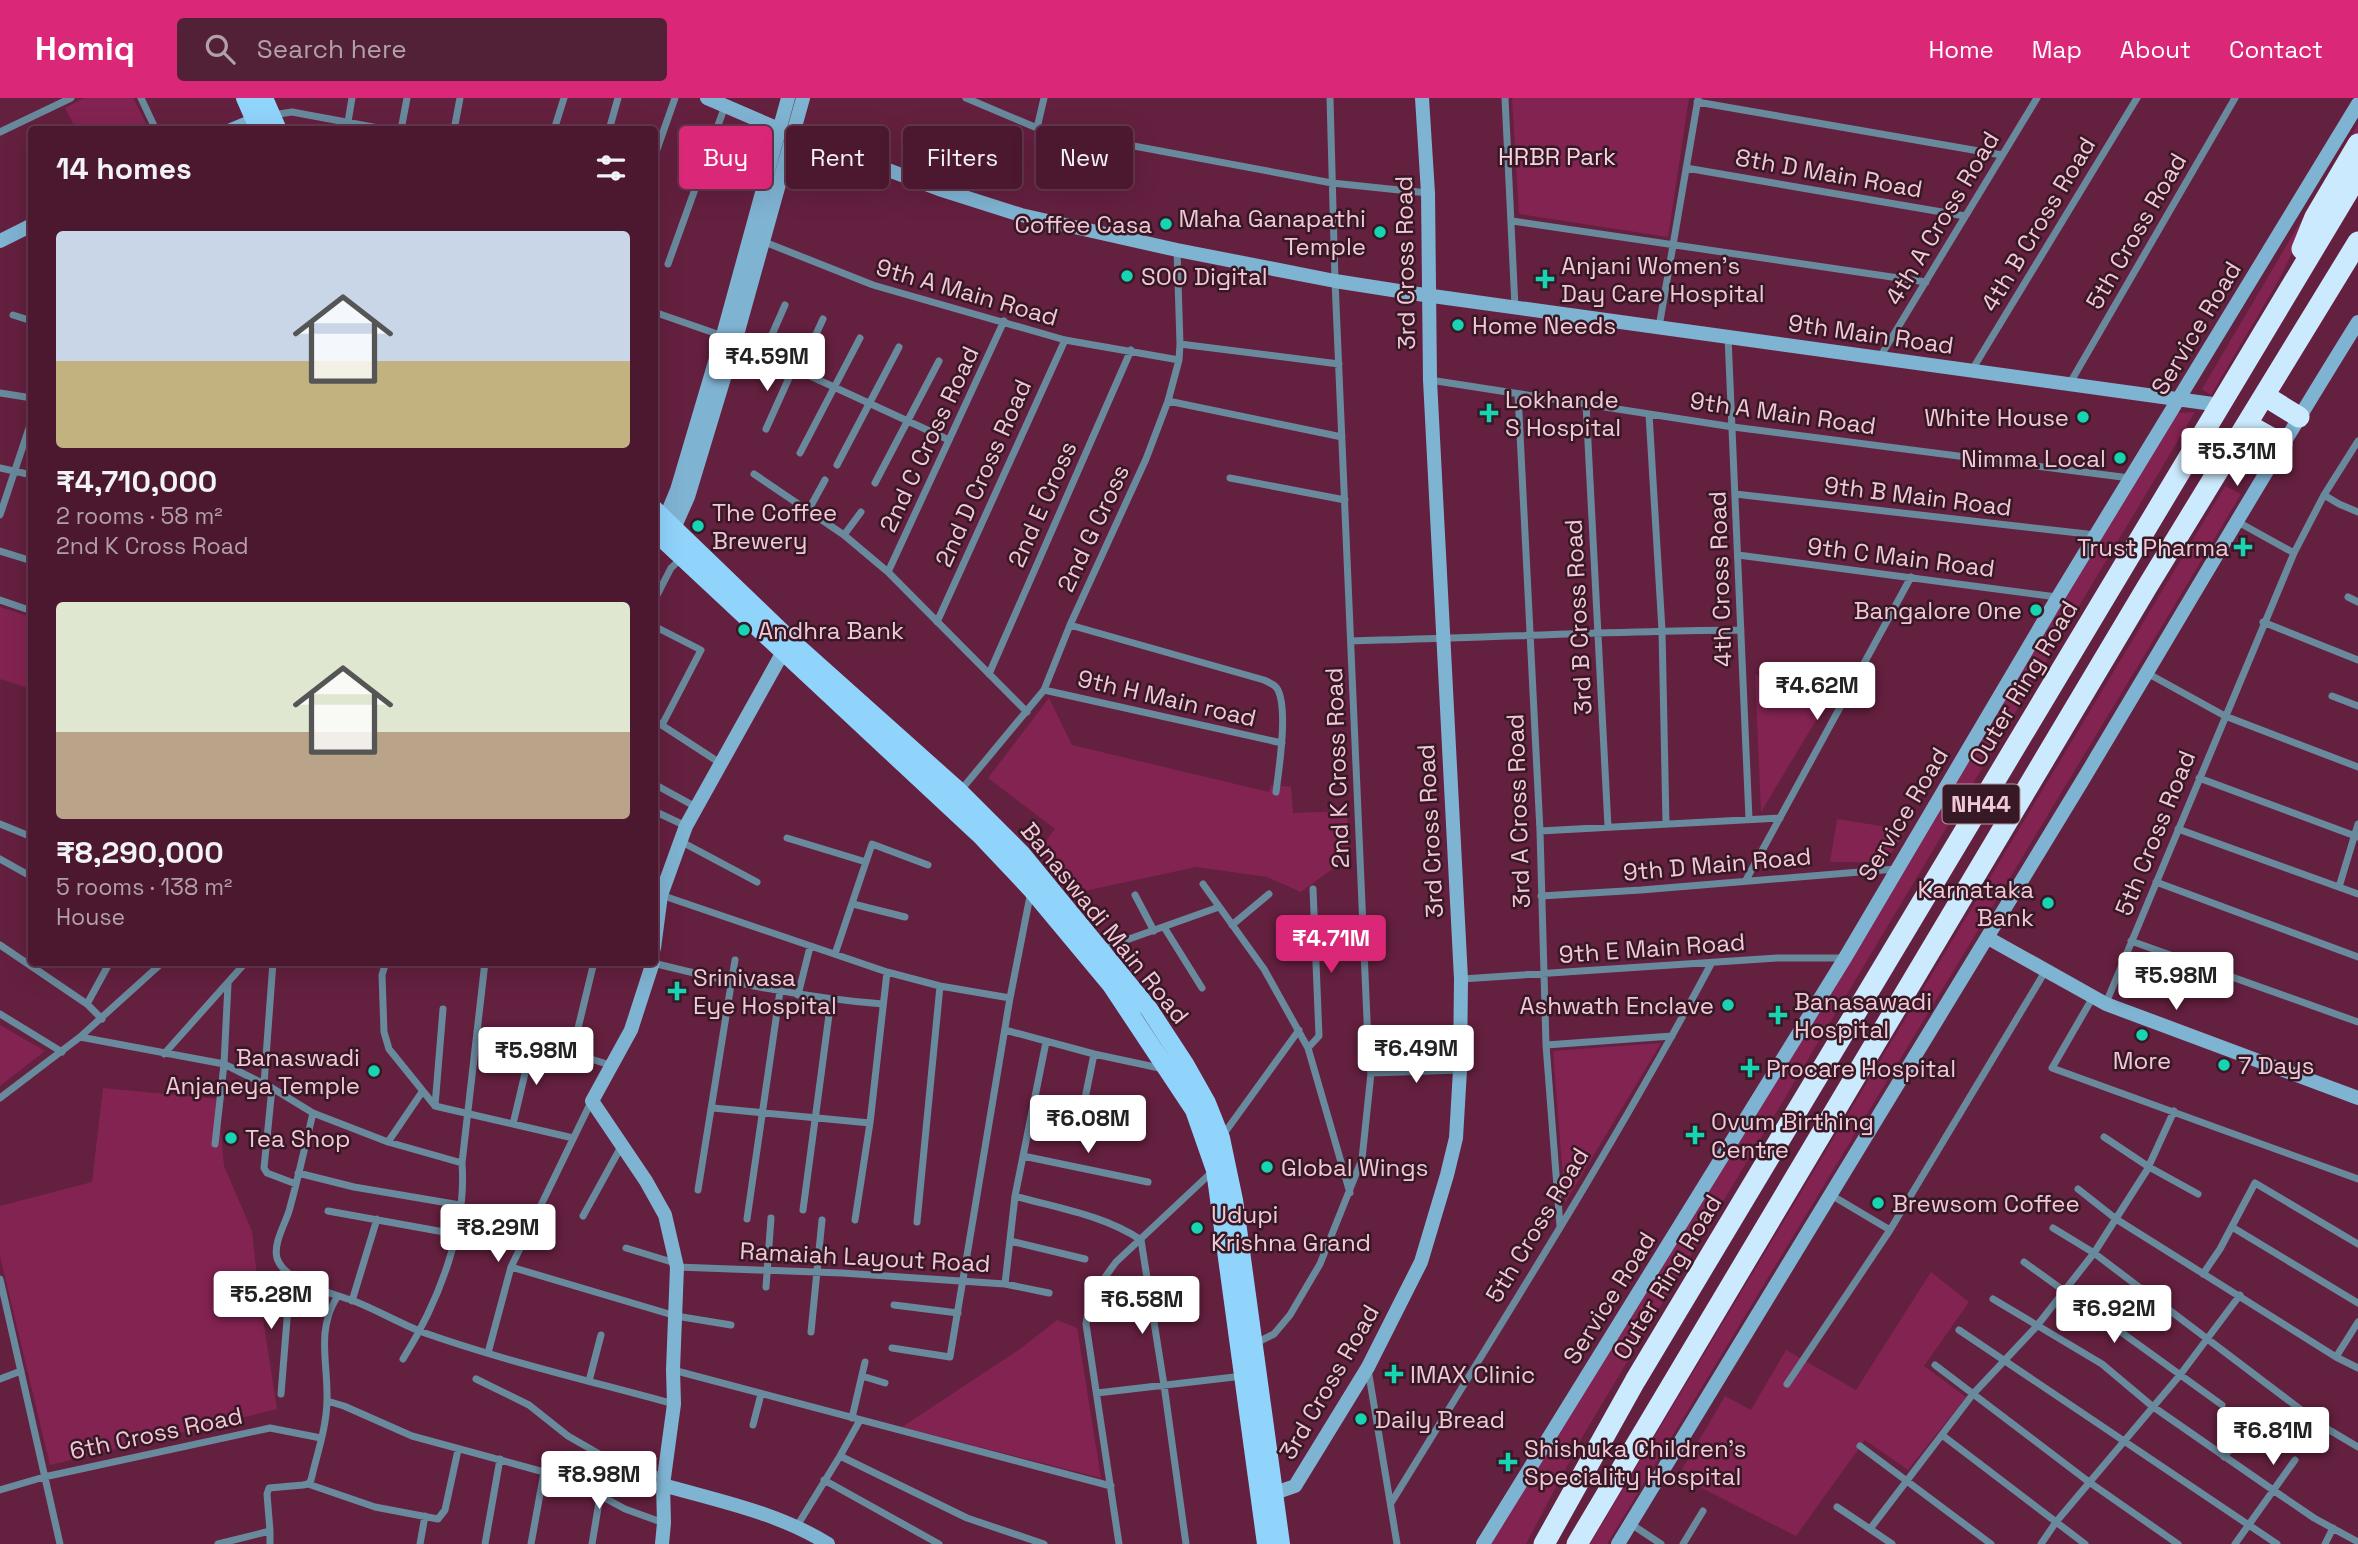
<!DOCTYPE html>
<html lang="en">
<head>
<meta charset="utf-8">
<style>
  body { margin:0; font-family:"Space Grotesk",sans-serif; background:#522137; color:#f1f3f6; height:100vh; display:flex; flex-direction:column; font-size:26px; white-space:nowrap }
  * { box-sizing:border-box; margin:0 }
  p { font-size:23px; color:#b2a0aa }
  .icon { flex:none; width:38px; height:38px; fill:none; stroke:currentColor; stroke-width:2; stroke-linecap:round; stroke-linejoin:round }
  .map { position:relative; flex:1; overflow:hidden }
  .sheet { position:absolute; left:28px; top:28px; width:630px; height:840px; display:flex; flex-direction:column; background:#4b182f; border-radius:7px; box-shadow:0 7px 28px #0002,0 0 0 2px #62374b }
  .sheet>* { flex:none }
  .top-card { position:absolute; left:679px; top:28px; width:665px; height:63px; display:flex; gap:14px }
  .price { position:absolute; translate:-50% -60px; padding:0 16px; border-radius:7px; background:#fff; color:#222; font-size:23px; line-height:46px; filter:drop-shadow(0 2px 4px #0008) }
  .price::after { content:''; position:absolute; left:50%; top:42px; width:21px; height:16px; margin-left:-10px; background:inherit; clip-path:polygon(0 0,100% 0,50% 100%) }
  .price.current { background:#db2777; color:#fff }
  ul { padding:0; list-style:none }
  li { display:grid; align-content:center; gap:14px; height:371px; padding:0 28px }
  li span { display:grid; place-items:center; height:217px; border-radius:7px; color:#555 }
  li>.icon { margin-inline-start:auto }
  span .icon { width:126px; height:126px; fill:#fffc; stroke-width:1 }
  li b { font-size:30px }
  h2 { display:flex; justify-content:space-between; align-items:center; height:84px; padding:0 28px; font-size:30px }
  .tag { padding:0 24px; border-radius:7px; background:#4b182f; box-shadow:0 7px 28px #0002,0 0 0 2px #62374b; font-size:24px; line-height:63px }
  .tag.current { background:#db2777; color:#fff }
  header { display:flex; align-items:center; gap:42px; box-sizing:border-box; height:98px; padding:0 35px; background:#db2777; color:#fff }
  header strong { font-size:33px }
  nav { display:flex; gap:38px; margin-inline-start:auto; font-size:24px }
  .search { width:490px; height:63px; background:#522137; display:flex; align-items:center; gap:18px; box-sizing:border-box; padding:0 24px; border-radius:7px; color:#b2a0aa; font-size:26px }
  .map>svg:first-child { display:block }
  .green { fill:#832351 }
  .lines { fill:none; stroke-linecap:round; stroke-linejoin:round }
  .street { stroke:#69899c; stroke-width:7 }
  .secondary { stroke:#7fb3d2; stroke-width:14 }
  .primary { stroke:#90d3fb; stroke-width:18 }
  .highway { stroke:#cceafd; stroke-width:21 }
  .poi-dot { fill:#17d5b2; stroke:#371825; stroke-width:2.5 }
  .labels { text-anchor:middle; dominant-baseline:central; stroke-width:5; stroke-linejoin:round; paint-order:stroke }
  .shield { fill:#371825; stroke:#ba92a1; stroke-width:2 }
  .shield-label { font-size:23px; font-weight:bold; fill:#f2c7d6 }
  .park-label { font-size:24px; fill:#f5d4e0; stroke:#371825 }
  .street-label { font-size:24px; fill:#f2c7d6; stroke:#371825 }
  .poi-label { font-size:24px; fill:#f2c7d6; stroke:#371825; text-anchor:start }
</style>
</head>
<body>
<header>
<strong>Homiq</strong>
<div class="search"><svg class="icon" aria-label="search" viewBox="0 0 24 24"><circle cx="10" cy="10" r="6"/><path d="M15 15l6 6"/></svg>Search here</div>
<nav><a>Home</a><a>Map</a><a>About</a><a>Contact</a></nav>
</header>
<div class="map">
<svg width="2358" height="1446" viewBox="0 0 2358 1446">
  <rect width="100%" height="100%" fill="#64203f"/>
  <!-- green -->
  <path class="green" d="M84,0H133L149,31H76L65,10Z
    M1512,0H1689L1668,139L1519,116Z
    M2358,26V39L2303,132L2280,180L2211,297L2202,291Z
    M2195,314L1584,1336L1526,1446H1489L2176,315Z
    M2225,388L2241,396L2162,528L1607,1446H1590Z
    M0,509L31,519V591L0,581Z
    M1755,576L1821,614L1761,714Z
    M1049,600L1072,647L1269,694L1271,687L1291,689L1293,715L1347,713L1350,758L1301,794L1267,779L1196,769L1080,794L1039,752L1055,731L988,680Z
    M1837,721L1906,732L1886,764H1830Z
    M0,927L45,953L0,988Z
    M1661,945L1565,1105L1553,953Z
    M103,990L218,1001L224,1068L252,1133L258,1188L277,1311L50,1367L0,1158V1108L92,1084Z
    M1931,1174L1969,1204L1924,1268L1966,1299L1908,1372L1865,1342L1796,1438L1678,1378L1725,1298L1751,1312L1786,1252L1856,1292Z
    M1057,1222L1077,1230L1101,1380L902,1329L1020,1251Z"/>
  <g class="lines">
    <!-- street -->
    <path class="street" d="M141,0L156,32
      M966,0L1037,30L1332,85L1428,95
      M1505,0L1515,209
      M1697,4L2002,57
      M272,17L292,14L389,32
      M348,24L352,0
      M1037,30L1044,0
      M401,32L407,0
      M454,32L460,0
      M554,32L564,0
      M609,32L618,0
      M0,34L71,0
      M654,60L675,0
      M1686,70L1965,118
      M1512,123L1926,184
      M762,143L873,187L1065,242L1179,262
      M668,166L725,8
      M654,214L723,238
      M13,217L32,223
      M1659,229L1698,1
      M1728,239L1749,721
      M734,243L949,342
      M1180,246L1339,266
      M763,257L785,207
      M1880,259L2037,0
      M1972,272L2137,0
      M799,273L823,221
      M1430,282L1733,329L2130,380
      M2070,285L2235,0
      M0,295L32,300
      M1518,296L1540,733L1546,947L1560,1128
      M1168,303L1342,339
      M1586,306L1608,729
      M1649,316L1662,532L1666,726
      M766,331L793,271
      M800,355L860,240
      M837,367L899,249
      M0,370L32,377
      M754,376L844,437L888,474L1027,614
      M1230,380L1345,402
      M875,385L939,263
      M1735,396L2096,437
      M2324,397L2339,406L2358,414
      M808,413L825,382
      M0,417L32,321
      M2238,424L2294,455
      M844,437L861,414
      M0,453L32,463
      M1738,457L2057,499
      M888,474L1004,223
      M2348,499L2358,504
      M0,502L32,513
      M654,503L671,470L683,459
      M937,524L1065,242
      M2263,524L2358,562
      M1070,527L1264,582C1270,585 1275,586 1278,592C1288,612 1279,671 1276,694
      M654,528L701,552L662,627
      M1351,543C1481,540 1611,533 1741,532
      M2147,575L2225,618L2358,669
      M989,576L1131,252
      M1044,592L1282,645
      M2332,598L2358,608
      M654,622L720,665
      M2199,680L2358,739
      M654,686L696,709
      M961,692L1044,592L1070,527L1146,361L1168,303L1179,262L1180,246L1177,152
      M654,713L686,728
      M0,726L32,739
      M2178,731L2358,796
      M1540,733L1780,720
      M787,740L866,764
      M680,743L757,784
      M0,761L32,779
      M1746,782L1911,479
      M2156,784L2358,859
      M1203,786L1264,871L1308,950L1350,1095
      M2339,789L2358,726
      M661,797L887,874L940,888L1010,900
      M1135,797L1154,833
      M1541,798L1641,792L1896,771
      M853,806L905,819
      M1232,827L1269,796
      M1164,829L1202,890
      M2131,843L2358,924
      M0,847L87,906
      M1101,851L1219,809
      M835,856L872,746L928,767
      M386,864L382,877L384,934L389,951L435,1008L573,1040
      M653,865C729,884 804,900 883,906
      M1462,881L1777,860H1844
      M798,897L810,849
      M2093,899L2052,970L2358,1081
      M2106,905L2294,455L2324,397L2358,343
      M0,916L62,954
      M102,921L87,906L110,864
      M1005,932L1094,956L1164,971
      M477,933L572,955L610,967
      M80,939L224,966L272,990L313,1015L388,1044L462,1065
      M1546,947L1672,938
      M1308,950L1319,938L1313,791
      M572,955L594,864
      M164,956L246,864
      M1371,975L1460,972
      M264,986L273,864
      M272,990L264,1070L267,1075L296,1086
      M0,1000L80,939L163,864
      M435,1008L443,911
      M1033,1008L1134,1031
      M713,1010L870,1025
      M313,1015C305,1048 298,1081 289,1113C285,1126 273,1146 277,1160C284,1184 334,1196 354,1203C377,1212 399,1225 422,1234C504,1263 590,1283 674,1306
      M1081,1020L1094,956
      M513,1026L532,946
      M1223,1037L1299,932
      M2104,1039L2149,1069L2198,1096
      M388,1044L422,994
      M215,1046L224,966L228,886
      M1023,1058L1148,1084
      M298,1075L354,1089L460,1107
      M2078,1091L2116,1121L2336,1259L2358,1270
      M698,1092L735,862
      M1831,1097L1890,1132
      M1015,1098C1057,1110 1104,1117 1141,1142L1164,1287L1186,1446
      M803,1112L831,902
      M328,1113L455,1136
      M583,1118L622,1047
      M747,1121L780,893
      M855,1122L870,1025L887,874
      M917,1124L940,888
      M2232,1129L2358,1205
      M2053,1130L2094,1155L2321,1327L2358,1349
      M1010,1143L1085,1161
      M626,1150L675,1165
      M2024,1164L2222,1307
      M511,1169L676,1218L731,1227
      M677,1169L842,1175L1005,1186L1049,1195
      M2203,1176L2220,1151L2255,1085L2358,1146
      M0,1181L60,1446
      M1005,1186L1015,1098L1046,944
      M766,1189L771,1120
      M1993,1201L2102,1266L2152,1308L2273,1392L2314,1420L2358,1444
      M352,1203L377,1121
      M894,1207L958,1215
      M1959,1232L2277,1446
      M811,1234L822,1122
      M1254,1246L1274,1236L1290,1217L1320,1166L1362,1061L1371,975L1369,968L1335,183L1330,0
      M892,1250L950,1259L1010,900L1031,793
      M488,1255L511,1169L591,1004
      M2336,1259L2358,1224
      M403,1261C438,1205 467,1132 462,1065L485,864
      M1935,1267L2089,1384L2178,1446
      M1368,1271L1397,1446
      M673,1272L1111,1388
      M862,1278L885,1285
      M0,1281L21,1273
      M476,1281L529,1307L568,1338L608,1361L664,1379
      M589,1283L601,1237
      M1787,1286L1890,1132L2046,872
      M1097,1295L1243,1278
      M281,1296L288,1209L303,1184
      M327,1303L344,1308L412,1338L544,1374L592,1393L625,1411L664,1425
      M852,1320L865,1264
      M753,1327L761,1296
      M1942,1337L2085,1446
      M1860,1348L1991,1446
      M840,1358L967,1420L1044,1446
      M2224,1359L2255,1320
      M824,1382L939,1446
      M308,1386L375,1409L438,1421L445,1412L458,1352
      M0,1392L44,1379L270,1330L321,1340
      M1391,1405C1500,1227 1613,1050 1711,866
      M1837,1409L1870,1431L1973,1296L2036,1229L2094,1155L2147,1072L2174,1013
      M1631,1426L1661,1446
      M797,1428L840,1358L860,1322
      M1870,1431L1892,1446
      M270,1433V1446
      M218,1446L270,1433L267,1396L269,1390L303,1387L308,1386L311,1382C317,1356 327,1328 327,1301C328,1264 316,1233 337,1199
      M420,1446L425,1418
      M485,1446L500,1361
      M531,1446L544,1374
      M592,1446L600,1398
      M1119,1446L1086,1226C1089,1201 1101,1184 1116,1164L1213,1073
      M1683,1446L1703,1413
      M2041,1446L2056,1424L2180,1277L2240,1197
      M2235,1446L2295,1362
      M2325,1446L2333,1430"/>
    <!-- secondary -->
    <path class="secondary" d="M707,0L781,32L939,91L1021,117L1177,152L1335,183L1418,196L2220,307
      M231,32L262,19
      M0,143L32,127
      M662,428L677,392L723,237L788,0
      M671,437L688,399L735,244L803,0
      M654,794L661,797L654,850
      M661,797L686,728L783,554
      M1988,840L2106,906L2358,1000
      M653,864L631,932L592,1003L646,1083L665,1117L677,1169L673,1272L674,1306L663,1387L664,1425L662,1446
      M663,1387C719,1403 779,1415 828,1446
      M1266,1398L1295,1388L1368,1269L1421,1164L1447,1077L1456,1040L1460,972L1461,881L1430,282L1428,95L1422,0
      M1483,1446L1845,860L2058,499L2358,6
      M1618,1446C1773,1193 1927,939 2081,685C2173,532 2263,376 2358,224"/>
    <!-- primary -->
    <path class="primary" d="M245,0L259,32
      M264,0L278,32
      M654,411L791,543L960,694L1021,755L1149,911L1185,966L1207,1005L1221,1040L1234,1102L1281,1446
      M654,433L982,739L1031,791L1111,887L1194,1012L1215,1072L1266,1446"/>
    <!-- highway -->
    <path class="highway" d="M2302,151L2315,119L2358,46
      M2265,298L2299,319
      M2248,327L2282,346
      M1544,1446L1635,1283L2358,77
      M1577,1446L2147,489L2358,144"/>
  </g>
  <!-- markers -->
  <g class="poi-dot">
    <circle cx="1166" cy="126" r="7"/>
    <circle cx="1380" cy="134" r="7"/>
    <circle cx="1127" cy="178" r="7"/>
    <path d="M1541.5 170.5h7v7h7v7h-7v7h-7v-7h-7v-7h7z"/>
    <circle cx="1458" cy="227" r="7"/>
    <path d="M1485.5 304.5h7v7h7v7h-7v7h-7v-7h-7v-7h7z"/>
    <circle cx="2083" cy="319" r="7"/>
    <circle cx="2120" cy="360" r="7"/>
    <circle cx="698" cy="428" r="7"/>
    <path d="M2239.5 438.5h7v7h7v7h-7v7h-7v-7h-7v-7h7z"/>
    <circle cx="2036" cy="512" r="7"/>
    <circle cx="744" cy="532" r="7"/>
    <circle cx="2048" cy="805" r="7"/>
    <path d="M673.5 882.5h7v7h7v7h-7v7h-7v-7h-7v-7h7z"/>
    <circle cx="1728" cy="907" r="7"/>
    <path d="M1774.5 906.5h7v7h7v7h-7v7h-7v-7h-7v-7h7z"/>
    <circle cx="2142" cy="937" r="7"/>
    <circle cx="2224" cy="967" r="7"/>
    <path d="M1746.5 959.5h7v7h7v7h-7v7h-7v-7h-7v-7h7z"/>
    <circle cx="374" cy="973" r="7"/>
    <path d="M1691.5 1026.5h7v7h7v7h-7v7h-7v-7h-7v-7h7z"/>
    <circle cx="231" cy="1040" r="7"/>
    <circle cx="1267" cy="1069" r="7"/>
    <circle cx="1878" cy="1105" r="7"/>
    <circle cx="1197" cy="1130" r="7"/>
    <path d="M1390.5 1265.5h7v7h7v7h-7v7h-7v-7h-7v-7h7z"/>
    <circle cx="1361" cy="1321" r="7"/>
    <path d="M1504.5 1353.5h7v7h7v7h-7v7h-7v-7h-7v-7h7z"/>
  </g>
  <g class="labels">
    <!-- shield labels -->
    <rect class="shield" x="1942.5" y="686.5" width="77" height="39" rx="5"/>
    <g class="shield-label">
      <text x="1981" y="706">NH44</text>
    </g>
    <!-- park labels -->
    <g class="park-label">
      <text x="1557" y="58">HRBR Park</text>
    </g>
    <!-- street labels -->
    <g class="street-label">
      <text transform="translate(1829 75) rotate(10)">8th D Main Road</text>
      <text transform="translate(1942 120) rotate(-59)">4th A Cross Road</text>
      <text transform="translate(2038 126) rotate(-59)">4th B Cross Road</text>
      <text transform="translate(2136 133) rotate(-60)">5th Cross Road</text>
      <text transform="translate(1405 165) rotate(-91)">3rd Cross Road</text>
      <text transform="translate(967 194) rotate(16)">9th A Main Road</text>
      <text transform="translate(2196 230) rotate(-59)">Service Road</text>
      <text transform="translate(1871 236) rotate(8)">9th Main Road</text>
      <text transform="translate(1783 315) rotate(8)">9th A Main Road</text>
      <text transform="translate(929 341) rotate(-65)">2nd C Cross Road</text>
      <text transform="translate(983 375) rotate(-66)">2nd D Cross Road</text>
      <text transform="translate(1918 398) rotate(7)">9th B Main Road</text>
      <text transform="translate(1042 406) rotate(-66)">2nd E Cross</text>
      <text transform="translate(1093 430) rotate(-65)">2nd G Cross</text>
      <text transform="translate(1901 459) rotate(7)">9th C Main Road</text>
      <text transform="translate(1720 481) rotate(-92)">4th Cross Road</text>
      <text transform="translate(1578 519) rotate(-93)">3rd B Cross Road</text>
      <text transform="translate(2023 585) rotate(-59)">Outer Ring Road</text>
      <text transform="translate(1167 600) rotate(13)">9th H Main road</text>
      <text transform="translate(1337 670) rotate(-92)">2nd K Cross Road</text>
      <text transform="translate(1518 713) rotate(-92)">3rd A Cross Road</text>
      <text transform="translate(1903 716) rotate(-59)">Service Road</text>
      <text transform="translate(1430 733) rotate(-93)">3rd Cross Road</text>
      <text transform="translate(2155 735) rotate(-68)">5th Cross Road</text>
      <text transform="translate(1717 766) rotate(-5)">9th D Main Road</text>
      <text transform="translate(1105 825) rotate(51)">Banaswadi Main Road</text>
      <text transform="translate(1652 850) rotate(-4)">9th E Main Road</text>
      <text transform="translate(1537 1127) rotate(-59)">5th Cross Road</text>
      <text transform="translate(865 1159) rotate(3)">Ramaiah Layout Road</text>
      <text transform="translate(1667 1179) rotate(-59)">Outer Ring Road</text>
      <text transform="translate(1609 1200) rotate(-58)">Service Road</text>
      <text transform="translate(1329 1284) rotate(-60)">3rd Cross Road</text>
      <text transform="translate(156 1335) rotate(-12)">6th Cross Road</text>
    </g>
    <!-- poi labels -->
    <g class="poi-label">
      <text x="1366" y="120" text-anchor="end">Maha Ganapathi<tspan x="1366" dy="28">Temple</tspan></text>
      <text x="1152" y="126" text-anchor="end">Coffee Casa</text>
      <text x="1561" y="167">Anjani Women's<tspan x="1561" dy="28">Day Care Hospital</tspan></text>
      <text x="1141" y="178">SOO Digital</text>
      <text x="1472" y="227">Home Needs</text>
      <text x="1505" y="301">Lokhande<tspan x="1505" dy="28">S Hospital</tspan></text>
      <text x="2069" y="319" text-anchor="end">White House</text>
      <text x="2106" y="360" text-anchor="end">Nimma Local</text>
      <text x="712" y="414">The Coffee<tspan x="712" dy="28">Brewery</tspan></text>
      <text x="2229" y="449" text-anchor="end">Trust Pharma</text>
      <text x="2022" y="512" text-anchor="end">Bangalore One</text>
      <text x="758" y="532">Andhra Bank</text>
      <text x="2034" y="791" text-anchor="end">Karnataka<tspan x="2034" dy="28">Bank</tspan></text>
      <text x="693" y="879">Srinivasa<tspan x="693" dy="28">Eye Hospital</tspan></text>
      <text x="1794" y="903">Banasawadi<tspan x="1794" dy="28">Hospital</tspan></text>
      <text x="1714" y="907" text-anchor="end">Ashwath Enclave</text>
      <text x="360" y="959" text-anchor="end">Banaswadi<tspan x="360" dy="28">Anjaneya Temple</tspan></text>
      <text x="2142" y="962" text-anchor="middle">More</text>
      <text x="2238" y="967">7 Days</text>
      <text x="1766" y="970">Procare Hospital</text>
      <text x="1711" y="1023">Ovum Birthing<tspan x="1711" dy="28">Centre</tspan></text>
      <text x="245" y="1040">Tea Shop</text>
      <text x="1281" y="1069">Global Wings</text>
      <text x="1892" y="1105">Brewsom Coffee</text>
      <text x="1211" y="1116">Udupi<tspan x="1211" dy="28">Krishna Grand</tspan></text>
      <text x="1410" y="1276">IMAX Clinic</text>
      <text x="1375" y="1321">Daily Bread</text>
      <text x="1524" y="1350">Shishuka Children's<tspan x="1524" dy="28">Speciality Hospital</tspan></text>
    </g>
  </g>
</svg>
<b class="price" style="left:767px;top:295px">₹4.59M</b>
<b class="price" style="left:2237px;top:390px">₹5.31M</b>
<b class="price" style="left:1817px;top:624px">₹4.62M</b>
<b class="price current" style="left:1331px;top:877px">₹4.71M</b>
<b class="price" style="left:2176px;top:914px">₹5.98M</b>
<b class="price" style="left:1416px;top:987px">₹6.49M</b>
<b class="price" style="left:536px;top:989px">₹5.98M</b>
<b class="price" style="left:1088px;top:1057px">₹6.08M</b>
<b class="price" style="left:498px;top:1166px">₹8.29M</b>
<b class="price" style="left:271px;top:1233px">₹5.28M</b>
<b class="price" style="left:1142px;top:1238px">₹6.58M</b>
<b class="price" style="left:2114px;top:1247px">₹6.92M</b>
<b class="price" style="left:2273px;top:1369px">₹6.81M</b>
<b class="price" style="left:599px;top:1413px">₹8.98M</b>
<div class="top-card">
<a class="tag current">Buy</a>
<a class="tag">Rent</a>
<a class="tag">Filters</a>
<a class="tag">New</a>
</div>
<section class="sheet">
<h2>14 homes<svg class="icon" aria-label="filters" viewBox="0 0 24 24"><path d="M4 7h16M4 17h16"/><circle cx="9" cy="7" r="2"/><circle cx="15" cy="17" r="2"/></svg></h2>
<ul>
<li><span style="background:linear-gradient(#c9d6e8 60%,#c2b280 0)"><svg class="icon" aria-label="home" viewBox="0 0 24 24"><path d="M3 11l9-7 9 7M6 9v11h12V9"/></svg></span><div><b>₹4,710,000</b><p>2 rooms · 58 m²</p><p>2nd K Cross Road</p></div></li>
<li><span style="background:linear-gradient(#dfe7d0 60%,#b9a48a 0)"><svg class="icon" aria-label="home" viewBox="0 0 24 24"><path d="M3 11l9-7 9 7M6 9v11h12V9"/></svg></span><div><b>₹8,290,000</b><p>5 rooms · 138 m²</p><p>House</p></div></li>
</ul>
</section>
</div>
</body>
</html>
